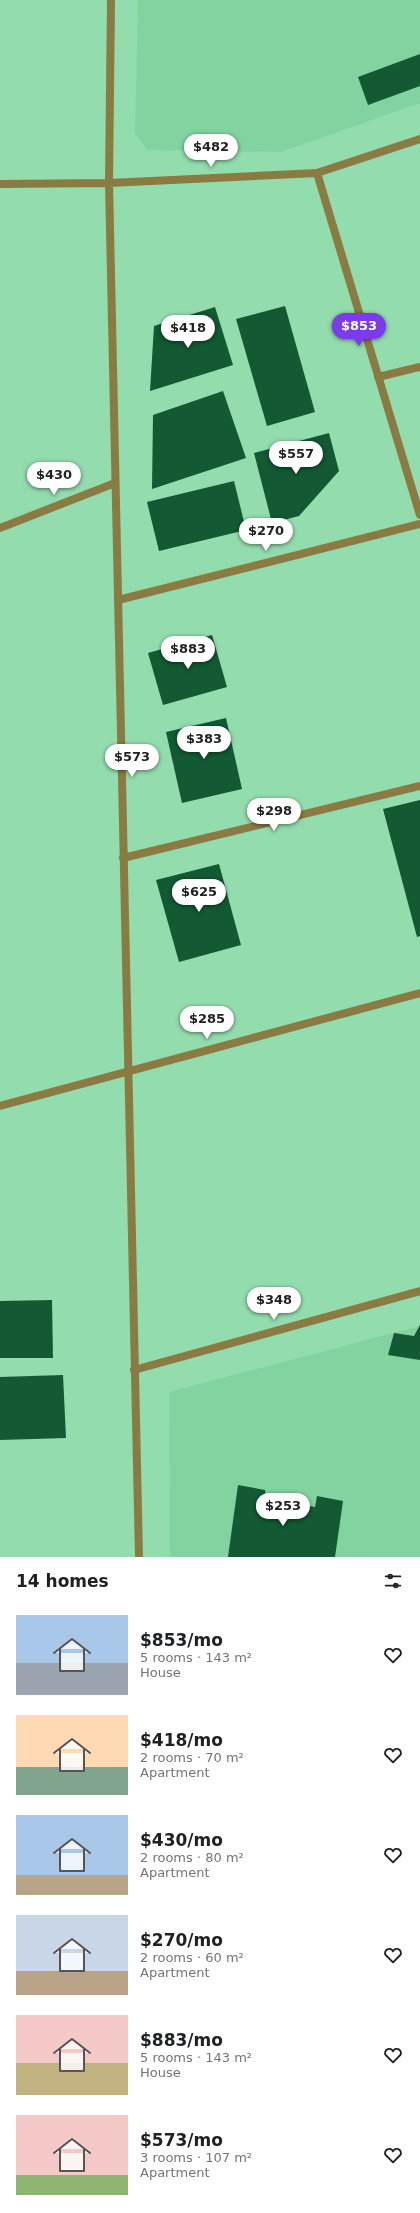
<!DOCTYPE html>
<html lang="en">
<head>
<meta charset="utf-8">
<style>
  body { margin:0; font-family:"DejaVu Sans",sans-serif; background:#f2f2f2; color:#202124; height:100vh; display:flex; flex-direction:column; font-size:15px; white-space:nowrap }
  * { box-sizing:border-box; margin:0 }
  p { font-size:13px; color:#757577 }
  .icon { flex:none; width:22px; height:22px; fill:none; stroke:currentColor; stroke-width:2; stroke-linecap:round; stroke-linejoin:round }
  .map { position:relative; height:1557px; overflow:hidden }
  .side { display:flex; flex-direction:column; background:#fff; flex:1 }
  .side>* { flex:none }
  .price { position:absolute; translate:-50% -34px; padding:0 9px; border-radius:14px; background:#fff; color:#222; font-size:13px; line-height:26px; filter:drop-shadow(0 1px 2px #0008) }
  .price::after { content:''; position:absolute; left:50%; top:24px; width:12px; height:9px; margin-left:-6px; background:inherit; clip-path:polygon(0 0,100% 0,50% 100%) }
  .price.selected { background:#7c3aed; color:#fff }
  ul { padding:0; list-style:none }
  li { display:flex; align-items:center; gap:12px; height:100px; padding:0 16px }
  li span { display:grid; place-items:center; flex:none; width:112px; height:80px; border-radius:0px; color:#555 }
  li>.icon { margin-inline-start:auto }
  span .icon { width:48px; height:48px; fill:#fffc; stroke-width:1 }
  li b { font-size:17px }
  h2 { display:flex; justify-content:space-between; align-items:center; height:48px; padding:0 16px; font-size:17px }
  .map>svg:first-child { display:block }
  .built { fill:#82d3a0 }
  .building { fill:#125934 }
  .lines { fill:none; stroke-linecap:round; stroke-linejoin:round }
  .street { stroke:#8a7b43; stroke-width:8 }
</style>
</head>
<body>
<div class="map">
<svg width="420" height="1557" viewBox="0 0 420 1557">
  <rect width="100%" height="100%" fill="#93dcad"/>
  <!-- built -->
  <path class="built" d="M138,0H420V103L281,152L147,150L135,133Z
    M420,1326V1557H170L169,1392Z"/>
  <!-- building -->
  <path class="building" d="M420,54V86L368,105L358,77Z
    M285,306L315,412L267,426L236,319Z
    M215,307L233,365L150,391L154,326Z
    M223,391L246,458L152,489L153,415Z
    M329,433L339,471L299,516L272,523L254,453Z
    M234,481L246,530L159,551L147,502Z
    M212,635L227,687L163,705L148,653Z
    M226,718L242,789L182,803L166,732Z
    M420,800V936L417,937L383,809Z
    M219,864L241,945L179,962L156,880Z
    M52,1300L53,1358H0V1301Z
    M420,1325V1360L388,1355L394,1333L414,1336Z
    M63,1375L66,1438L0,1440V1377Z
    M238,1485L265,1490L266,1499L315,1507L317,1496L343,1501L335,1557H228Z"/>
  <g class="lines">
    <!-- street -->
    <path class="street" d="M111,0L109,183L139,1557
      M317,173L420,515
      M0,184L109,183L317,173L420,139
      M378,377L420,367
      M0,528L115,483
      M118,600L420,524
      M123,858L420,786
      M0,1106L420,993
      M134,1370L420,1291"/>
  </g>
</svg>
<b class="price" style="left:211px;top:168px">$482</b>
<b class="price selected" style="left:359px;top:347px">$853</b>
<b class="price" style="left:188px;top:349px">$418</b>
<b class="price" style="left:296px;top:475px">$557</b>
<b class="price" style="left:54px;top:496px">$430</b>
<b class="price" style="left:266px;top:552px">$270</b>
<b class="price" style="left:188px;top:670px">$883</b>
<b class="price" style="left:204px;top:760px">$383</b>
<b class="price" style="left:132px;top:778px">$573</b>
<b class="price" style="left:274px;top:832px">$298</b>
<b class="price" style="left:199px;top:913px">$625</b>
<b class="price" style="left:207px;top:1040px">$285</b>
<b class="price" style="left:274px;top:1321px">$348</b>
<b class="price" style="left:283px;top:1527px">$253</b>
</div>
<section class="side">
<h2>14 homes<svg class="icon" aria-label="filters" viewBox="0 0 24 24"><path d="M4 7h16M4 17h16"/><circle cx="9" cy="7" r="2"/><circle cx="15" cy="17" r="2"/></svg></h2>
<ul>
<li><span style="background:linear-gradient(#a9c7e8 60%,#9aa5b1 0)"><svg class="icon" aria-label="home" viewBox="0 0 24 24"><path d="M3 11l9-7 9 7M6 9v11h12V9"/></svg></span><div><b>$853/mo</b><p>5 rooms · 143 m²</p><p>House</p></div><svg class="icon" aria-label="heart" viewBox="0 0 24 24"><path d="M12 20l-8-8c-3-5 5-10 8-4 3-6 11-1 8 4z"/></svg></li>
<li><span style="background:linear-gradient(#ffd9b3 65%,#7fa58c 0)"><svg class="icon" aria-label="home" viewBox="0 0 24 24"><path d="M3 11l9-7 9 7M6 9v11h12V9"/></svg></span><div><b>$418/mo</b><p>2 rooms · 70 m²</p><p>Apartment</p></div><svg class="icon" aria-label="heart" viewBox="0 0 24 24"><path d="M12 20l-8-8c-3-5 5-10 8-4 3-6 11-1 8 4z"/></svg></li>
<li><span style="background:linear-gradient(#a9c7e8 75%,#b9a48a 0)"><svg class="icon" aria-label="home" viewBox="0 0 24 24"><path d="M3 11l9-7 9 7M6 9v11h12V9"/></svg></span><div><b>$430/mo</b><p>2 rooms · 80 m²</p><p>Apartment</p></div><svg class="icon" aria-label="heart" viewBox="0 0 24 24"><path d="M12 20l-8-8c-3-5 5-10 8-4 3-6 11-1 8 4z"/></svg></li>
<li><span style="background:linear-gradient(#c9d6e8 70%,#b9a48a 0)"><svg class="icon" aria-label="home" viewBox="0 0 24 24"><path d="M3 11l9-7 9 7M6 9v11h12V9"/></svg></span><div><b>$270/mo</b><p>2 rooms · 60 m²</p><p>Apartment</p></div><svg class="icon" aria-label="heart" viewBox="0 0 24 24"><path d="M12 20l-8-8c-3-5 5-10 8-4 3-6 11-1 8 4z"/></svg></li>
<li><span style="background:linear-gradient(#f6c9c9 60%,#c2b280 0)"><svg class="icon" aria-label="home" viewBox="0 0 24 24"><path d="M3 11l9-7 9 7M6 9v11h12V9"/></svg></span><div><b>$883/mo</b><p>5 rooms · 143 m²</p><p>House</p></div><svg class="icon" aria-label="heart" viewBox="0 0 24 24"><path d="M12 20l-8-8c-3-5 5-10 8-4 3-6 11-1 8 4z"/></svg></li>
<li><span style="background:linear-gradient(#f6c9c9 75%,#8fb573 0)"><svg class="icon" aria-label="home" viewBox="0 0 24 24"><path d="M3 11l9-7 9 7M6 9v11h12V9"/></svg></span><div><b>$573/mo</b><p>3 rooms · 107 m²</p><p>Apartment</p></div><svg class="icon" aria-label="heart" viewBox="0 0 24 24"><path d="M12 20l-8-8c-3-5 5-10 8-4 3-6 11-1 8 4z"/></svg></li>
</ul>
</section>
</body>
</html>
